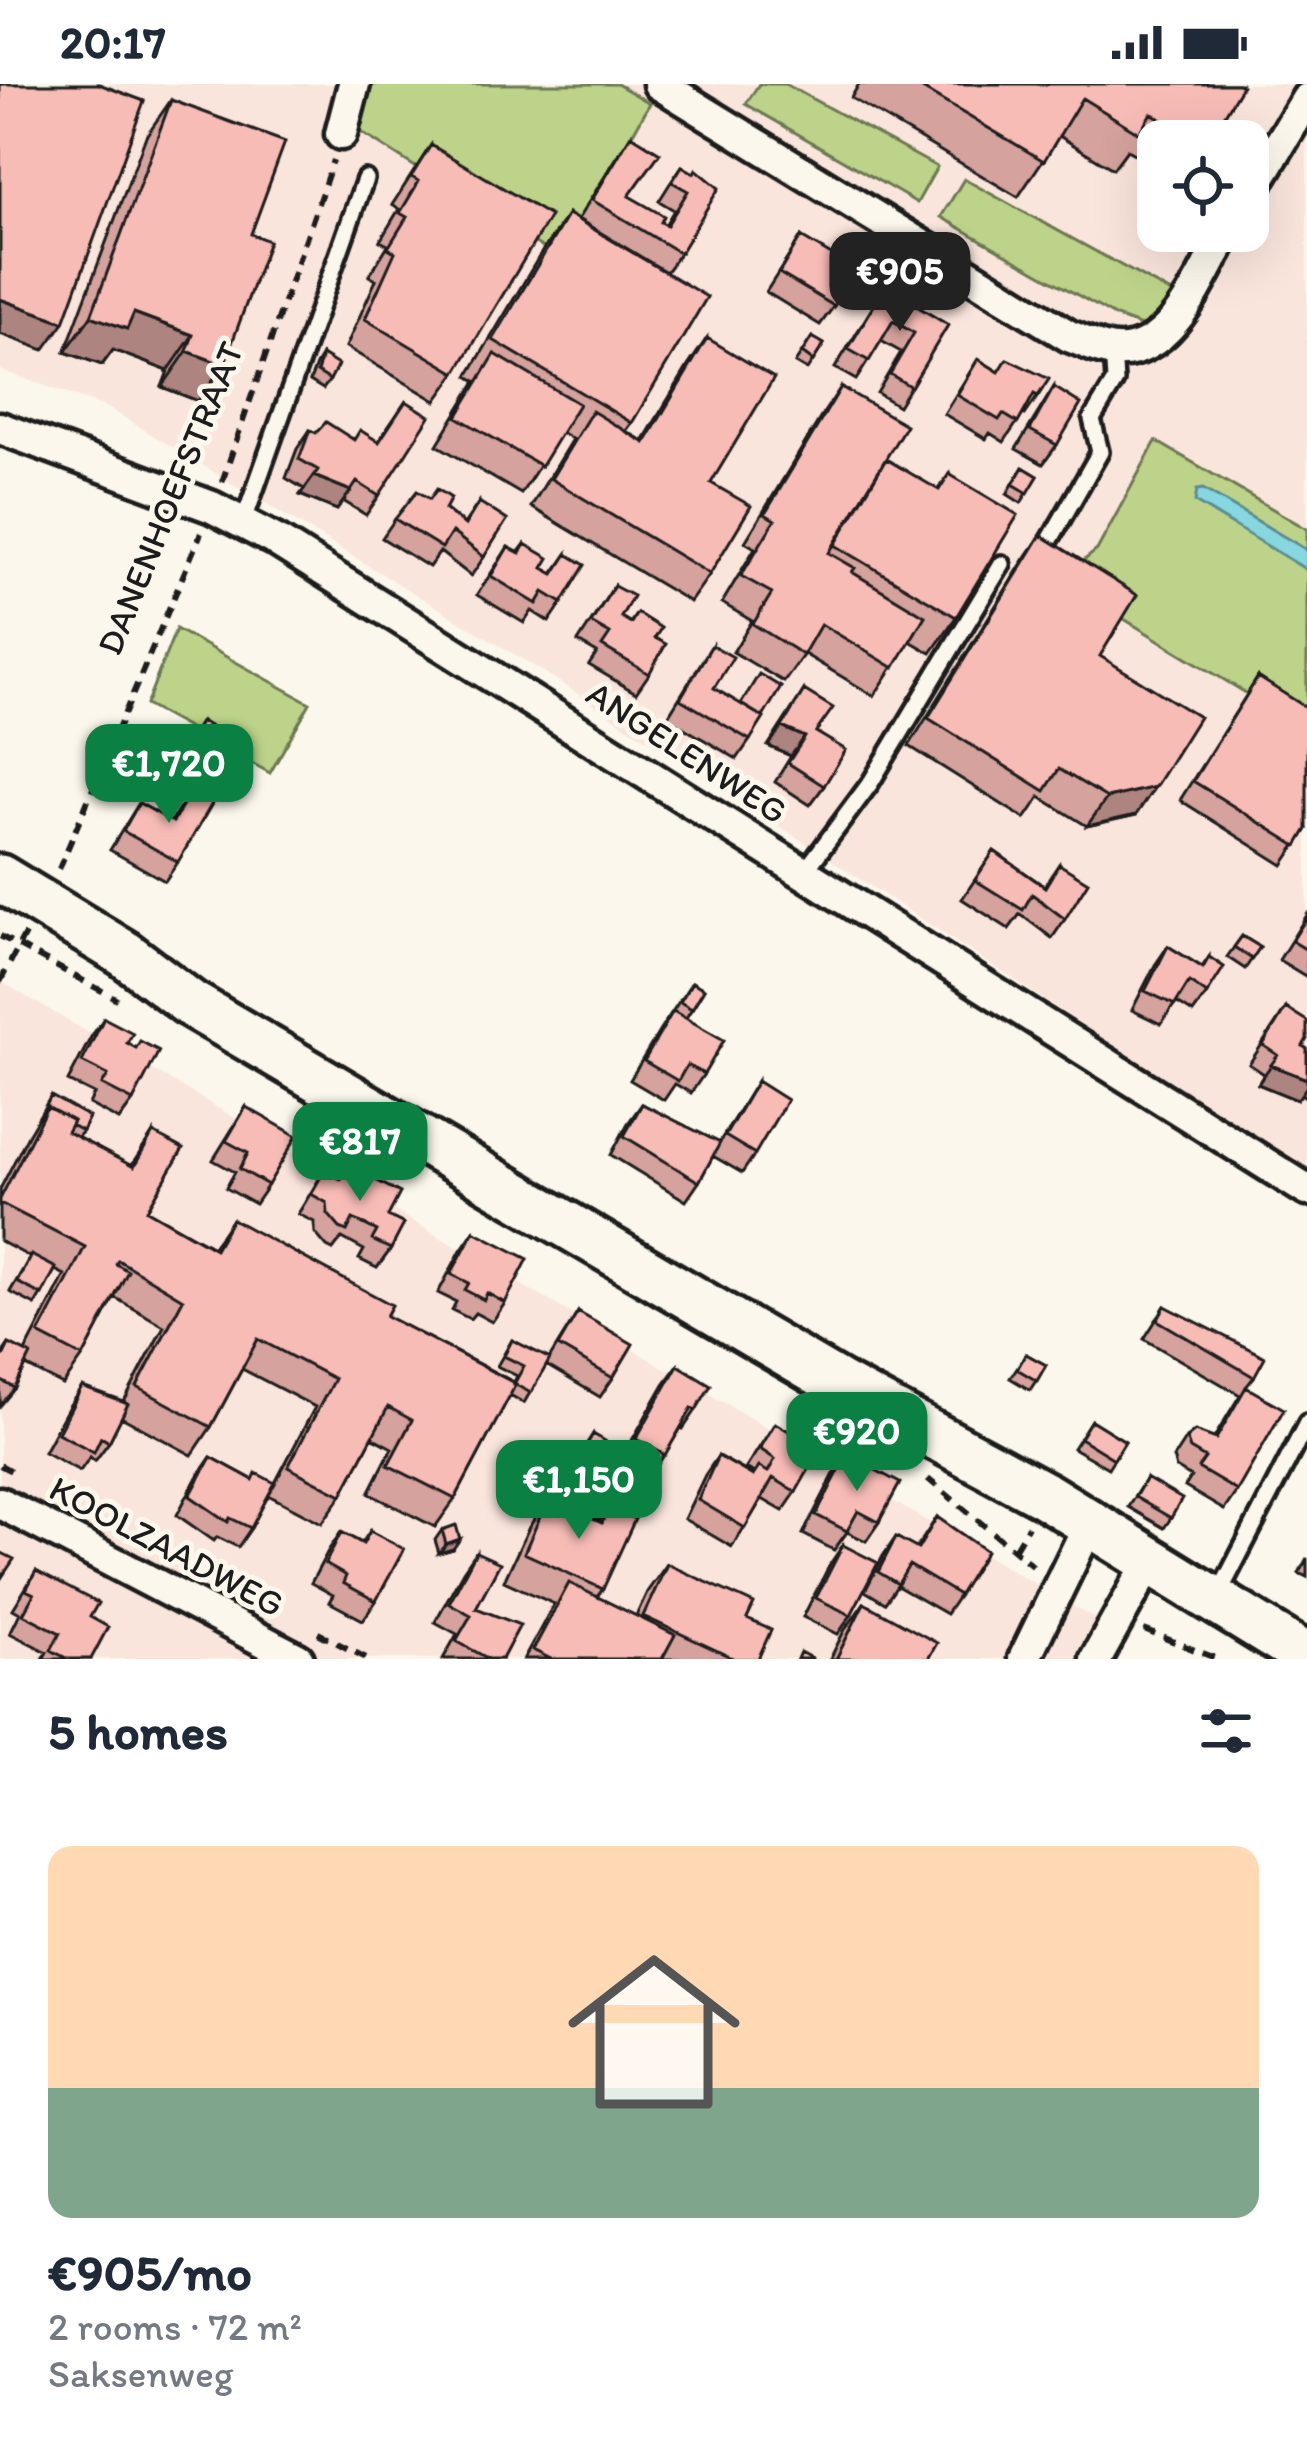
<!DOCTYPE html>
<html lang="en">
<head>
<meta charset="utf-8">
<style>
  body { margin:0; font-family:Itim,sans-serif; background:#f6f6f7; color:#1f2937; height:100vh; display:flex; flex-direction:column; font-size:45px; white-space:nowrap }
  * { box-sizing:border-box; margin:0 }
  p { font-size:39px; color:#747a83 }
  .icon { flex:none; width:66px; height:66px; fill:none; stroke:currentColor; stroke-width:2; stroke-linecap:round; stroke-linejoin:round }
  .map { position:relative; height:1575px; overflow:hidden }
  .side { display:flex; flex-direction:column; background:#fff; flex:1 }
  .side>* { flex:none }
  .controls { position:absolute; left:1137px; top:36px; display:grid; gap:24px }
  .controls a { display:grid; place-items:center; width:132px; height:132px; border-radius:24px; background:#fff; box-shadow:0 12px 48px #0002; font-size:60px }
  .price { position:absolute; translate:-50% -102px; padding:0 27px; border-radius:24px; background:#0b8043; color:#fff; font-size:39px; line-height:78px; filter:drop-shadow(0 3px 6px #0008) }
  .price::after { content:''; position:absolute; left:50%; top:72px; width:36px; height:27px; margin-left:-18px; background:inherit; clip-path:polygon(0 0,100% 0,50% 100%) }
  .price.selected { background:#222; color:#fff }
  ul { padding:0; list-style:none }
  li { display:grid; align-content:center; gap:24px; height:636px; padding:0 48px }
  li+li { border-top:3px solid #e0e1e3 }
  li span { display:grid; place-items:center; height:372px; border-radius:24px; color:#555 }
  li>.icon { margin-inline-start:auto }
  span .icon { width:216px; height:216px; fill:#fffc; stroke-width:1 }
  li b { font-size:51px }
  h2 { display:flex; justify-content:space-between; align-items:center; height:144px; padding:0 48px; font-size:51px }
  .status { display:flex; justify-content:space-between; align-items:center; height:84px; padding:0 60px; background:#fff; direction:ltr }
  .status svg { height:33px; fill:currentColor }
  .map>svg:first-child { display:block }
  .built { fill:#fae5dc; fill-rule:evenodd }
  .green { fill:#bdd389; stroke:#6c7852; stroke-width:3 }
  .water { fill:#86d7df; stroke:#5c8c91; stroke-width:3 }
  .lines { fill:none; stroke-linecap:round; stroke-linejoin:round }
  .lane-casing { stroke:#1c1c1c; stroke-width:24 }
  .street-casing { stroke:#1c1c1c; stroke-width:39 }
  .secondary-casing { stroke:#1c1c1c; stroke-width:54 }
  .path { stroke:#1c1c1c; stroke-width:6; stroke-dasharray:12 9; stroke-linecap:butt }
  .lane { stroke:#fbf7ec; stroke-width:15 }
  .street { stroke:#fbf7ec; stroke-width:30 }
  .secondary { stroke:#fbf7ec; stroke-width:45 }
  .wall { fill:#d5a29d; stroke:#1c1c1c; stroke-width:3 }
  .shaded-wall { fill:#ae8480; stroke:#1c1c1c; stroke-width:3 }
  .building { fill:#f8bcb7; stroke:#1c1c1c; stroke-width:3 }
  .labels { text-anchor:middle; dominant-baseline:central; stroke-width:10; stroke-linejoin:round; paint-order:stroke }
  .street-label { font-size:36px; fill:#1c1c1c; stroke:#fbf7ec }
</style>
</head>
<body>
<div class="status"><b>20:17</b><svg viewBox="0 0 49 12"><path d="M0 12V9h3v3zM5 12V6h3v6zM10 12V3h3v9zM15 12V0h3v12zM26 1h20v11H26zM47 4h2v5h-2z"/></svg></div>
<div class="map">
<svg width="1307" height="1575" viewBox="0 0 1307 1575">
  <rect width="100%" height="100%" fill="#fbf7ec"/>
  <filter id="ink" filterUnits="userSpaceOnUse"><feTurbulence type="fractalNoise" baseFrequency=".00833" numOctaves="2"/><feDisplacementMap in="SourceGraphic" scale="24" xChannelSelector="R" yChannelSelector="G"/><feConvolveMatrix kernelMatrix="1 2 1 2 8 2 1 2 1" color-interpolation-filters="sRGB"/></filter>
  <g filter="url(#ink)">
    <!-- built -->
    <path class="built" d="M0,0H1307V1088L552,593L108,324L0,286ZM1158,57H1248V147H1158Z
      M0,897L1128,1554L1116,1575H0Z"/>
    <!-- green -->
    <path class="green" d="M365,0H617L650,19L562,176L354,44Z
      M759,0H785L937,83L917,119L746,20Z
      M964,95L1173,210L1159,232L1141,242L1116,233L941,133Z
      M1156,357L1307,445V646L1068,501L1083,477L1097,466Z
      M176,545L310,619L270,689L146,621Z"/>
    <!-- water -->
    <path class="water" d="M1203,405L1307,466V486L1195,418L1197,406Z"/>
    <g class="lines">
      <defs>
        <path id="lane" d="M243,439L365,95
          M1042,470L1100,368L1092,335L1115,297L1113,267
          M803,790L871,698L1002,480
          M1218,1511L1307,1339"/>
        <path id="street" d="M659,0L1069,252C1083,257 1100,266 1115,267C1173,272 1203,188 1227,147
          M341,50L354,0
          M1248,113L1307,15
          M0,344L212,423L277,457L1307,1106
          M0,1419L298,1575
          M1024,1575L1089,1441
          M1096,1575L1149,1479"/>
        <path id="secondary" d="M0,794L125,870L191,920L838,1300L1046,1412L1307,1573"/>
      </defs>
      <!-- lane casing -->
      <use href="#lane" class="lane-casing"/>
      <!-- street casing -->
      <use href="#street" class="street-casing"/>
      <!-- secondary casing -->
      <use href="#secondary" class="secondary-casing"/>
      <!-- path -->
      <path class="path" d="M222,398L333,76
        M59,785L201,449
        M0,852L117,915
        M0,898L25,850
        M0,1381L15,1389
        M928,1395L1033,1482
        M1015,1464L1028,1442
        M1144,1546L1218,1575
        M318,1549L368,1575"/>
      <!-- lane -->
      <use href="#lane" class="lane"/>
      <!-- street -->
      <use href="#street" class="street"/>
      <!-- secondary -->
      <use href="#secondary" class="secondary"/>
    </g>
    <!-- wall -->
    <path class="wall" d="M859,0H1241L1209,57H1158V84L1127,66L1113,85L1059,52L1018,113L851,14Z
      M171,16L251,150L224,281L198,317L162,303L168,287L113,266L102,281L65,268L146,52Z
      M631,51L629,112L661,138L665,141L674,126L659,117L669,101L682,82L693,89L680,169L666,188L578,135Z
      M431,61L456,289L436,317L346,263L376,196L369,192L388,161L380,157L399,125L392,121Z
      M568,130L632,339L626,347L643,357L688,282L707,254L711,399L710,490L690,518L531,423L572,355L561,348L521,410L437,361L476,297L468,292L543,166Z
      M801,153L834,222L820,241L766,208Z
      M885,203L948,241L898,322L877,309L901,268L881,257L856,296L835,284Z
      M812,253L824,260L807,286L795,279Z
      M322,271L330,296L323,305L310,297L316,281Z
      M978,275L1038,312L1025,331L1023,330L1004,358L990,349L986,355L944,330Z
      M841,303L881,383L938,406L949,390L956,533L931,569L910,557L874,612L804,570L784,598L733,568L752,537L722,519L755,464L745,458L822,331Z
      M1054,303L1057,361L1043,380L1016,365Z
      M406,317L379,412L366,431L343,417L337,426L300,411L304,405L286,394L297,365L310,346L316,349L378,358Z
      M1023,383L1038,392L1021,419L1007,410Z
      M479,418L484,473L471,492L440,468L429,483L382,454L395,435L445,425L464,440Z
      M1041,451L1100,572L1136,731L1087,742L1040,713L1025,735L909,662L1022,479Z
      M525,460L543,484L553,490L567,470L562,519L549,538L532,527L524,539L477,511L508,463L518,469Z
      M614,502L621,533L630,539L637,529L655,554L649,590L636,609L589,581L597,569L578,558Z
      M712,561L714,604L750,656L737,675L667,634Z
      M1258,593L1307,745L1283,781L1180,716Z
      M804,606L817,648L824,702L810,721L775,698L791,672L768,662Z
      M201,637L232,685L219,704L175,678Z
      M192,706L178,778L165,797L110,766L139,719L171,737Z
      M994,767L1044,802L1059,780L1065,835L1052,854L1020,830L1009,845L962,815Z
      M1307,831V893L1279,876Z
      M1242,852L1260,863L1245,885L1227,873Z
      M1168,862L1202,883L1209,873L1207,910L1193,929L1176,918L1161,940L1132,926L1155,881Z
      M692,898L704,905L686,934L704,990L691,1009L675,1000L664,1016L630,996L660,946Z
      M1286,924L1303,962L1307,965V1014L1301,1010L1297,1016L1258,1000L1264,990L1249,980Z
      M104,934L127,959L136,964L133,1017L119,1036L89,1020L94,1010L68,997L91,953Z
      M757,997L755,1070L742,1089L713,1072L699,1098L686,1117L611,1071L628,1039L642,1020L719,1059Z
      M51,1012L82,1047L77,1053L131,1082L153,1049L147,1126L213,1163L232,1135L386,1232L514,1298L517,1292L497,1282L512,1256L549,1275L578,1228L613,1294L600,1313L546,1281L524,1319L510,1311L455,1415L435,1443L369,1409L392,1364L372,1353L342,1411L322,1439L268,1411L251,1444L238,1463L217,1453L214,1457L177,1431L197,1393L211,1373L252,1395L275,1399L315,1323L242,1285L211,1343L192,1371L121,1333L109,1358L95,1377L90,1373L80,1387L44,1368L69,1322L82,1303L124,1318L164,1242L114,1213L83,1273L63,1301L26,1282L15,1304L0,1322V1269L2,1270L9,1260L25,1268L65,1191L55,1186L35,1221L10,1208L30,1173L0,1157V1105L28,1051Z
      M246,1023L268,1101L255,1120L226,1104L235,1088L213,1076Z
      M349,1082L388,1132L391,1165L377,1184L359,1175L364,1166L342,1154L333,1166L327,1163L315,1149L314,1138L298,1130L324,1087L340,1095Z
      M474,1147L505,1219L492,1238L475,1229L470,1235L452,1226L456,1218L438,1209L461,1166Z
      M1165,1222L1254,1293L1246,1303L1237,1407L1224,1426L1185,1403L1191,1393L1176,1384L1173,1374L1186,1354H1214L1240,1311L1144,1255Z
      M1026,1270L1046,1281L1030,1306L1010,1294Z
      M678,1281L696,1326L683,1345L681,1344L652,1390L622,1374L664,1300Z
      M1091,1336L1125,1357L1108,1384L1073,1364Z
      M775,1339L800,1366L796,1408L783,1427L762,1415L732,1463L684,1435L705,1391L718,1372L753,1391L754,1389L746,1384Z
      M593,1350L598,1369L591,1379L579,1372Z
      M847,1371L879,1438L866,1457L847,1448L834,1466L803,1450L834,1390Z
      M1146,1394L1171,1434L1164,1444L1128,1423Z
      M548,1415L599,1437L609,1424L603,1505L597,1513L636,1532L647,1508L667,1480L747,1535L758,1575H524L554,1520L504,1497L529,1443Z
      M937,1433L959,1511L946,1530L897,1502L885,1519L865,1507L883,1472L896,1453L916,1465Z
      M442,1446L453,1465L439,1469L435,1456Z
      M370,1447L376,1517L363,1536L329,1518L333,1511L311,1499L328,1467L341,1448L362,1459Z
      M843,1461L851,1531L838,1550L803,1533L830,1480Z
      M476,1468V1524L502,1575H443L457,1550L435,1538L463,1487Z
      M1307,1474V1493L1299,1489Z
      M36,1487L90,1533L91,1575H43L47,1568L10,1549L20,1529L13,1525Z
      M864,1519L928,1575H830L844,1547Z"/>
    <!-- shaded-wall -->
    <path class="shaded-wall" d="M0,215L64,238L44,266L0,250Z
      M134,229L193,251L168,287L113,266L102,281L65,268L91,232Z
      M187,267L224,281L198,317L162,303Z
      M314,392L351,407L337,426L300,411Z
      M782,643L805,653L791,672L768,662Z
      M1155,703L1136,731L1087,742L1107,714Z
      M1271,981L1307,995V1002L1297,1016L1258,1000Z
      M460,1455L453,1465L439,1469L446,1460Z"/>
    <!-- building -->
    <path class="building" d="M0,0H99L144,17L64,238L0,215Z
      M914,0H1238L1242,2L1209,57H1198L1151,29L1139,49L1082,14L1044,77Z
      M171,16L285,58L251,150L269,157L224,281L187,267L193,251L134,229L127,245L91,232Z
      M631,51L660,69L629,112L664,132L661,138L667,141L688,107L672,98L682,82L694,89L696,85L719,104L680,169L592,116Z
      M431,61L550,132L456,289L365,235L395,168L388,164L407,133L400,129L419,97L411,93Z
      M568,130L707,213L632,339L493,256Z
      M801,153L855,185L834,222L779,189Z
      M885,203L948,241L911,303L890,290L914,249L893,237L869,277L848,265Z
      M812,253L824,260L813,277L802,269Z
      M707,254L774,294L711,399L751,422L710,490L551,395L592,327L645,359Z
      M495,270L579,320L541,382L457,333Z
      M322,271L338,281L330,296L317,288Z
      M978,275L999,288L1007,275L1049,295L1038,312L1034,310L1018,339L1003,330L999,336L957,311Z
      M841,303L906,341L829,469L855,484L852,488L925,532L894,584L821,540L803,571L753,540L772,509L741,492L775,436L765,430Z
      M1054,303L1081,320L1057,361L1030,346Z
      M406,317L430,332L379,412L357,398L351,407L314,392L318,386L299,375L310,346L316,349L326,338L354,356L360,346L379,358Z
      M886,375L939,406L949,390L1018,431L956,533L835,461Z
      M1023,383L1038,392L1028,409L1013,400Z
      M437,405L451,414L445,425L465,441L479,418L507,436L484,473L452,448L442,464L395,435L417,407L430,415Z
      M1041,451L1137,511L1100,572L1199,633L1155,703L1107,714L1059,685L1045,707L928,634Z
      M525,460L549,474L543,484L554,490L567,470L585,481L562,519L544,508L537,520L491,492L508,463L520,469Z
      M614,502L633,512L621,533L631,539L637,529L661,544L655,554L666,560L649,590L602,562L610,550L591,539Z
      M712,561L733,573L714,604L764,634L750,656L680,615Z
      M759,590L781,603L763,633L741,620Z
      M1258,593L1307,624V745L1297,762L1193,697Z
      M804,606L833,624L816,648L846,666L824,702L788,679L805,653L782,643Z
      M201,637L245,664L232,685L188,659Z
      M192,706L213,718L178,778L123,747L139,719L173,738Z
      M994,767L1045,803L1059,780L1088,798L1065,835L1032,810L1023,826L975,796Z
      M1307,833V866L1292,857Z
      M1242,852L1260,863L1252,875L1234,863Z
      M1168,862L1203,884L1209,873L1224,883L1207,910L1189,898L1175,921L1145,907Z
      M692,898L704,905L692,925L680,918Z
      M1286,924L1307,937V955L1303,962L1307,965V995L1271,981L1278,971L1263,961Z
      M673,927L724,956L704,990L687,981L678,997L644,977Z
      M104,934L133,949L127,959L136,964L140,957L159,967L133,1017L102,1001L108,991L82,978Z
      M757,997L787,1016L755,1070L725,1052Z
      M51,1012L89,1033L82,1047L71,1041L73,1037L47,1023L39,1035Z
      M642,1020L720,1059L699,1098L624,1052Z
      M47,1023L73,1037L67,1048L134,1083L153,1049L183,1065L147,1126L215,1165L232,1135L392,1221L386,1232L516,1300L455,1415L388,1381L412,1336L388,1323L342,1411L288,1383L334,1295L258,1255L211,1343L137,1303L183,1215L118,1176L116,1180L128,1187L83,1273L39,1250L85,1163L0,1119V1115Z
      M246,1023L297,1052L268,1101L240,1085L248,1069L226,1057Z
      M349,1082L400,1109L388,1132L404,1140L391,1165L372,1156L377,1147L353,1135L347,1147L340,1144L328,1130L327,1119L311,1110L324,1087L341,1095Z
      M474,1147L528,1175L505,1219L487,1209L484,1216L465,1206L469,1199L451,1190Z
      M31,1171L56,1184L42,1211L17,1198Z
      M1165,1222L1265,1273L1254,1293L1157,1236Z
      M578,1228L633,1260L613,1294L558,1262Z
      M512,1256L550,1275L531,1309L514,1300L524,1282L504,1272Z
      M9,1260L31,1271L15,1304L0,1296V1269L4,1271Z
      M1026,1270L1046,1281L1037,1297L1017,1285Z
      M678,1281L711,1301L696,1326L692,1324L665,1371L636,1355Z
      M82,1303L128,1320L109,1358L101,1353L94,1368L58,1349Z
      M1246,1303L1284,1325L1237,1407L1198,1384L1205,1374L1190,1365L1186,1354L1195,1347L1216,1355Z
      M1091,1336L1125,1357L1114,1375L1080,1354Z
      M775,1339L806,1357L800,1366L815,1375L796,1408L773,1394L745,1444L698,1416L718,1372L753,1392L759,1383L768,1388L775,1375L760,1365Z
      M593,1350L605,1357L598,1369L586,1362Z
      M847,1371L900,1399L879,1438L858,1427L847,1447L816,1431Z
      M211,1373L253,1396L256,1389L275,1399L251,1444L230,1434L228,1438L190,1412Z
      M1146,1394L1182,1415L1171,1434L1135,1413Z
      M548,1415L602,1439L609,1424L635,1435L603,1505L524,1469Z
      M937,1433L986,1467L959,1511L909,1481L898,1500L878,1488L896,1453L918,1465Z
      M456,1441L460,1455L446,1460L442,1446Z
      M370,1447L404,1465L376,1517L343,1499L346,1492L325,1480L341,1448L363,1460Z
      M843,1461L878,1479L851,1531L816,1514Z
      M0,1468L14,1475L0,1496Z
      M476,1468L500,1479L476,1524L520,1541L502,1575H489L456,1557L471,1531L449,1519Z
      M667,1480L754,1520L747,1535L771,1546L758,1575H735L643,1532Z
      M36,1487L98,1519L90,1533L108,1543L91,1575H68L51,1566L60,1549L23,1530L34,1510L26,1506Z
      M569,1499L675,1551L662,1575H551L533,1566Z
      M864,1519L937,1559L928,1575H836Z
      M800,1568L813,1575H797Z"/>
  </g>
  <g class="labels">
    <!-- street labels -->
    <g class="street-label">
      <text transform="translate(170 414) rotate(-68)">DANENHOEFSTRAAT</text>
      <text transform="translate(687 668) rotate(33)">ANGELENWEG</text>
      <text transform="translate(167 1462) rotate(28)">KOOLZAADWEG</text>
    </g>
  </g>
</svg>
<div class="controls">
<a><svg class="icon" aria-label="locate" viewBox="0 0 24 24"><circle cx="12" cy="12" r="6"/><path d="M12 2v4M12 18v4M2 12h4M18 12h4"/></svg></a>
</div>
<b class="price selected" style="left:900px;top:250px">€905</b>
<b class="price" style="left:169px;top:742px">€1,720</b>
<b class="price" style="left:360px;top:1120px">€817</b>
<b class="price" style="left:857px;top:1410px">€920</b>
<b class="price" style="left:579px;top:1458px">€1,150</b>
</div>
<section class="side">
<h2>5 homes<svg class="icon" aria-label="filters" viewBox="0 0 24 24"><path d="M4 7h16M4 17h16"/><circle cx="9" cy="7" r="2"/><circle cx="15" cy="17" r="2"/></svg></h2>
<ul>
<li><span style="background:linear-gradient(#ffd9b3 65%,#7fa58c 0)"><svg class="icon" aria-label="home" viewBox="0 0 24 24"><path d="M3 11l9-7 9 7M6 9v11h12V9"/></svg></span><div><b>€905/mo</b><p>2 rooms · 72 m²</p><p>Saksenweg</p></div></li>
</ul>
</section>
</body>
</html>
